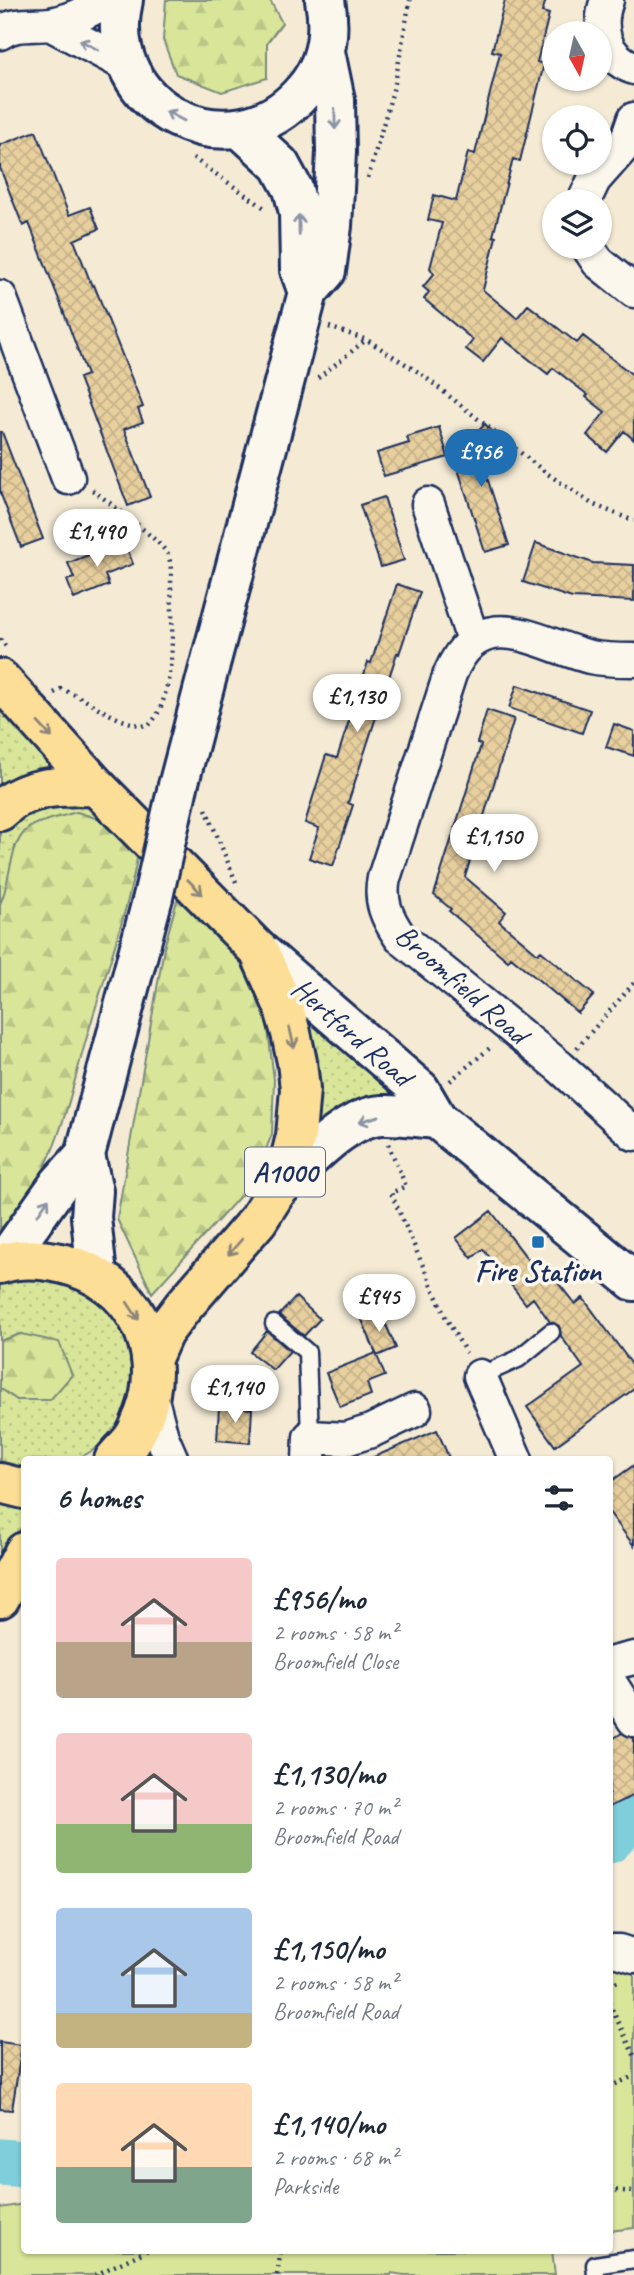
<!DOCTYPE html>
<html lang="en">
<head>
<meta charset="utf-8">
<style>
  body { margin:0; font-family:Caveat,sans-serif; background:#f6f6f7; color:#1f2937; height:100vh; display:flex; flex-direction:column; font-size:26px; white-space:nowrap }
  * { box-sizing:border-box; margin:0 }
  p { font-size:23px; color:#747a83 }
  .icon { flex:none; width:38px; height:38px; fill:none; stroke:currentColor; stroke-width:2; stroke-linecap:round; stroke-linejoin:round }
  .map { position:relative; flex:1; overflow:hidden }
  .drawer { position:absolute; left:21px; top:1456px; width:592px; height:798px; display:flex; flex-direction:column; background:#fff; border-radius:7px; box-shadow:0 2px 5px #0004 }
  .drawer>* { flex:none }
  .needle { width:46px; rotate:172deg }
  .fabs { position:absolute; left:542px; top:21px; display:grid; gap:14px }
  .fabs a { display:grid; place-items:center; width:70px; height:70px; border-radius:50%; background:#fff; box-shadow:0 2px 5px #0004; font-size:35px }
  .price { position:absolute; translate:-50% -60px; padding:0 16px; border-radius:24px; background:#fff; color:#222; font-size:23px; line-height:46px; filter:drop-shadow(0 2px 4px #0008) }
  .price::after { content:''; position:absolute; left:50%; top:42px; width:21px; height:16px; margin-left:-10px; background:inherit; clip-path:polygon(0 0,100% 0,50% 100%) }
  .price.current { background:#1f6fb2; color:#fff }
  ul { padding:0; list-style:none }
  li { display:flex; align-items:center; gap:21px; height:175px; padding:0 35px }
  li span { display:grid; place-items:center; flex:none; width:196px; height:140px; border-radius:7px; color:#555 }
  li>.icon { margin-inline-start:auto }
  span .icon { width:84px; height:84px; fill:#fffc; stroke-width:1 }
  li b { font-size:30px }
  h2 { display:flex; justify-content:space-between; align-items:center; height:84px; padding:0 35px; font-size:30px }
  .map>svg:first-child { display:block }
  .grass { fill:url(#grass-dots); stroke:#7a8a7c; stroke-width:2 }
  .forest { fill:url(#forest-firs); stroke:#7a8a7c; stroke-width:2 }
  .garden { fill:#d9e699; stroke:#7a8a7c; stroke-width:2 }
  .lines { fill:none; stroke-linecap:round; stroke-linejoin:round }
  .river { stroke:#7fcedb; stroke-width:47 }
  .building { fill:url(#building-cross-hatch); stroke:#1b2f5e; stroke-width:2 }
  .lane-casing { stroke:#1b2f5e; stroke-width:21 }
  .street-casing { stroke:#1b2f5e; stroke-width:37 }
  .secondary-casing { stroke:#1b2f5e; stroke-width:44 }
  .primary-casing { stroke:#1b2f5e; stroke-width:44 }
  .path { stroke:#1b2f5e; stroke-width:4.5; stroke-dasharray:2 5; stroke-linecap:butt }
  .lane { stroke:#fbf7ec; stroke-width:16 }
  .street { stroke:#fbf7ec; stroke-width:32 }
  .secondary { stroke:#fbf7ec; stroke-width:38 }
  .primary { stroke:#fdde96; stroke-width:38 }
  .secondary-bridge-casing { stroke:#1b2f5e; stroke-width:44; stroke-linecap:butt }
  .secondary-bridge { stroke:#fbf7ec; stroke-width:38 }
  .oneway { stroke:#8b93a5 }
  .oneway2 { stroke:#8c867a }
  .poi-dot { fill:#1f6fb2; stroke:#fbf7ec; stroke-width:2.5 }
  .labels { text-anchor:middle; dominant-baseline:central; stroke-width:7; stroke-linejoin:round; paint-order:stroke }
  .shield { fill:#fbf7ec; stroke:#5e6b89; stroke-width:2 }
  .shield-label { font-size:28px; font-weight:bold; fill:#1b2f5e }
  .street-label { font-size:30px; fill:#1b2f5e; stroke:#fbf7ec }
  .poi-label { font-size:30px; font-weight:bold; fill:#1b2f5e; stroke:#fbf7ec }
</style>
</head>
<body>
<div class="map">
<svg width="634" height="2275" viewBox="0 0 634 2275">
  <defs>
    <pattern id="grass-dots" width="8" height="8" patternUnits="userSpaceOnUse" patternTransform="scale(1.75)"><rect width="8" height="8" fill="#d9e699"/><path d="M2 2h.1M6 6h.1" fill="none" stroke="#bac686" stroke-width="1.8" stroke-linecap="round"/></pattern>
    <pattern id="forest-firs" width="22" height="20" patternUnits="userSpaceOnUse" patternTransform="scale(1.75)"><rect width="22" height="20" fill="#d9e699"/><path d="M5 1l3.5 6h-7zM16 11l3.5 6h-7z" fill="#bac686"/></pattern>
    <pattern id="building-cross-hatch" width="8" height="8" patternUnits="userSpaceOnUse" patternTransform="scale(1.75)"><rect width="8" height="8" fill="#e8cf9e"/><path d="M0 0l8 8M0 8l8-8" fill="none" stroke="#c6b28a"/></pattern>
  </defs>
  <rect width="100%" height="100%" fill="#f5ebd5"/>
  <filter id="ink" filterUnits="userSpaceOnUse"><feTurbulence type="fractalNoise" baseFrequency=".0143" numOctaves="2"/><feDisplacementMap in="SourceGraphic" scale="14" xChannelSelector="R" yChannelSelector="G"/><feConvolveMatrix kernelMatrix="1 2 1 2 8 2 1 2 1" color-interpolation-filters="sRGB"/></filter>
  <g filter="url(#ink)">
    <!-- grass -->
    <path class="grass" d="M0,702L67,778L0,798Z
      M83,804L117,825L15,846L6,893L0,904V826L33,808Z
      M299,1001L410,1097L314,1137L319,1097L311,1040Z
      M37,1275C52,1279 81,1284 93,1293C149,1333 144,1431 78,1458C67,1463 38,1459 24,1460V1467L0,1461V1388L17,1400L21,1334L0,1341V1282Z
      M0,1499L24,1504V1523L0,1561Z"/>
    <!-- forest -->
    <path class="forest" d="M166,0H270L282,23L267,43V78L222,92L176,74L163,40Z
      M77,812L117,825L138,853C128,911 108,966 91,1023C69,1094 58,1176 0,1229V904C12,881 8,836 34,825C48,819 63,816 77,812Z
      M178,897L235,952L266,1013L274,1080L272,1134L253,1182L152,1293L117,1219L164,948Z
      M21,1334L59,1342L72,1375L50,1400H17L0,1388V1341Z"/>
    <!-- garden -->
    <path class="garden" d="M609,1960L634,1966V2228L609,2231Z
      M24,2204V2250H552L555,2275H404L392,2273L391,2275H0V2208Z"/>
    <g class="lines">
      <!-- river -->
      <path class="river" d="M609,1840L634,1814
        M0,2162L24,2164"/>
    </g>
    <!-- building -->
    <path class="building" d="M505,0H546L542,12L549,14L537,62L544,64L520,161L513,159L493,236L496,237L483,290L517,318L528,305L577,343L583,336L634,376V440L624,431L607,452L587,435L605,412L586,397L588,395L553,368L548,374L502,338L483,362L466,349L473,340L424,299L429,292L423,287L434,274L430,268L442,223L428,220L434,195L456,201L468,152L475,154L500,53L492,51Z
      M36,131L69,215L90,207L99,229L74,240L92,286L94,285L143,407L138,409L143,422L124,429L150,497L128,506L79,378L87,375L61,305L29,223L23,226L0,168V145Z
      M485,424L500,439L481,459L509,545L485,552L454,457Z
      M439,427L448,457L384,476L377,453L409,443L407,437Z
      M0,432H2L43,539L21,547L0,492Z
      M384,497L404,560L381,567L360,505Z
      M124,541L133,564L105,575L109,585L74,599L67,580L74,578L68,563Z
      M536,543L593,563L634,565V601L572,598L523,582Z
      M397,584L420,592L399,654L397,653L348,803L353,805L333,866L309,858L319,828L305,823L326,755L337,758L368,662L371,663Z
      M517,685L590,710L582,733L509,708Z
      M487,710L514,719L465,877L506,912L499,921L538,954L541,951L594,995L578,1013L511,957L508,961L449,911L451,909L434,895L481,745L477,743Z
      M614,724L634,731V756L606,747Z
      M491,1211L540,1275L547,1269L575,1304L583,1298L634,1367V1389L555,1446L527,1407L583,1367L561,1336L559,1326L550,1322L533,1298L526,1304L483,1249L472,1258L456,1238Z
      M296,1297L320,1319L304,1336L279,1315Z
      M381,1313L396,1348L377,1356L362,1320Z
      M267,1331L290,1351L273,1370L250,1352Z
      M376,1353L385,1376L367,1383L371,1395L340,1407L326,1373Z
      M219,1407L252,1409L250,1443L217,1440Z
      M437,1430L450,1460H369V1459Z
      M634,1465V1546L609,1512V1483Z
      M622,1733L634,1738V1795L609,1807V1741Z
      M0,2042L22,2045L12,2110L0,2109Z"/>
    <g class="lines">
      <defs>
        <path id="lane" d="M274,1324L307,1352L310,1437
          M480,1376L518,1359L551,1332
          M596,2275L595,2265L634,2259"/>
        <path id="street" d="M607,0C597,27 604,58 634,68
          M50,24L128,66
          M0,33C15,22 33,26 50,24C71,21 91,10 108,0
          M584,201L594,180L625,145L634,119
          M588,247L598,262L634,291
          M0,297L68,478
          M428,504L473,640
          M634,660C619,660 604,660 590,657C535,643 481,601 450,674L384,878C379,901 387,918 400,937L560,1067L634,1134
          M480,1376L516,1460
          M151,1396L162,1437L172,1460
          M309,1460L310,1437L346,1439L371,1431L415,1410
          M609,1664L634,1658
          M609,1681L634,1720
          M609,1951H619L634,1956"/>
        <path id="secondary" d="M123,0C98,109 233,175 304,90C327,64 331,33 325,0
          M240,128L280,165L293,189L299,212L300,270L308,292
          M178,786L308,292L326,271L332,226L336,152L335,100L325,52
          M259,951L420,1090L437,1119L634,1281
          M277,1190C304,1165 344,1117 382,1115C399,1114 420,1118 437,1119
          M4,1262L59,1184L85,1155
          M97,1276L91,1217L93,1191L85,1155L153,897"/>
        <path id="primary" d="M0,679L96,786L259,951L283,1005L291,1033L297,1062L300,1089L296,1136L290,1160L277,1190L258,1220L182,1308L163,1333L152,1358
          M0,811C24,785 63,786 96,786
          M0,1264C21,1257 43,1259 64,1264C133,1280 169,1349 144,1415C141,1421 139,1429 135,1435C130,1444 121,1451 114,1460
          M0,1483L24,1489
          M0,1598L24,1552"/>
      </defs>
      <!-- lane casing -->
      <use href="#lane" class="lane-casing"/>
      <!-- street casing -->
      <use href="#street" class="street-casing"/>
      <!-- secondary casing -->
      <use href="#secondary" class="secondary-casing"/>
      <!-- primary casing -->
      <use href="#primary" class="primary-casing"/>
      <!-- path -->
      <path class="path" d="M193,158L266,209
        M368,178L395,83L410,0
        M329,327L367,340L420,373L545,472L592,504L634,521
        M318,378L366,340
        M0,639L8,649
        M54,693L61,689C93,700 111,723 148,726C176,701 173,623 171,587C171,578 172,564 168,555C163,542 106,500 91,489
        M206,809L236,882
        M577,1048L634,983
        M450,1081L491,1047
        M388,1144L406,1186L391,1193L445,1316L466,1353
        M609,1985L620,1980
        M609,2003L634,2055
        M609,2087L634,2076
        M609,2190L634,2192
        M95,2275L148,2250
        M277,2275L281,2250"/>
      <!-- lane -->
      <use href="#lane" class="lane"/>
      <!-- street -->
      <use href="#street" class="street"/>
      <!-- secondary -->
      <use href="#secondary" class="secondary"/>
      <!-- primary -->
      <use href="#primary" class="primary"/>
      <defs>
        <path id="secondary-bridge" d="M153,897L178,786"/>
      </defs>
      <!-- secondary-bridge casing -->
      <use href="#secondary-bridge" class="secondary-bridge-casing"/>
      <!-- secondary-bridge -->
      <use href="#secondary-bridge" class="secondary-bridge"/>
    </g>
    <!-- one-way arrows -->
    <defs><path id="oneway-shaft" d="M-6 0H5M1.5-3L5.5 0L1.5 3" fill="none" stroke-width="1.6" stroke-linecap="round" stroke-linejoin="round" transform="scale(1.75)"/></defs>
    <g class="oneway">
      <use href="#oneway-shaft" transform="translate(89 45) rotate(-151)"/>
      <use href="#oneway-shaft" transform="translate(175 116) rotate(-152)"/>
      <use href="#oneway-shaft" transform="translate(335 119) rotate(89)"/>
      <use href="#oneway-shaft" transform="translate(299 225) rotate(-91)"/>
      <use href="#oneway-shaft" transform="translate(369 1119) rotate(163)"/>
      <use href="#oneway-shaft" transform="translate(43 1207) rotate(-56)"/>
    </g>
    <g class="oneway2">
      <use href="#oneway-shaft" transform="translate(45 730) rotate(48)"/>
      <use href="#oneway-shaft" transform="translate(195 887) rotate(45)"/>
      <use href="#oneway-shaft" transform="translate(292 1038) rotate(77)"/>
      <use href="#oneway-shaft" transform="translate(235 1247) rotate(131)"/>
      <use href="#oneway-shaft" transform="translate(133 1311) rotate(57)"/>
    </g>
  </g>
  <!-- markers -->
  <rect class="poi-dot" x="531" y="1235" width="14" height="14" rx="3.5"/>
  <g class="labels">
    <!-- shield labels -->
    <rect class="shield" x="245" y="1147.5" width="80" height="49" rx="5"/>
    <g class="shield-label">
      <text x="285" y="1172">A1000</text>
    </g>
    <!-- street labels -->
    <g class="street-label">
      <text transform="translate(462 984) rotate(41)">Broomfield Road</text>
      <text transform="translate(352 1032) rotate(41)">Hertford Road</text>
    </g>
    <!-- poi labels -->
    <g class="poi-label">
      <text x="538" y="1271">Fire Station</text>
    </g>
  </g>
</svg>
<div class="fabs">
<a><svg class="needle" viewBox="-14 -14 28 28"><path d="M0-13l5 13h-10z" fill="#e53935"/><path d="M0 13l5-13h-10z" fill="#747a83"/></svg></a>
<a><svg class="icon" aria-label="locate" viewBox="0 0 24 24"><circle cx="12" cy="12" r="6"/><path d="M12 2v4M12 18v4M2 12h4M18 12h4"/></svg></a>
<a><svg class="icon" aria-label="layers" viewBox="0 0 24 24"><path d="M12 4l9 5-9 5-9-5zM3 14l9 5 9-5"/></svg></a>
</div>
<b class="price current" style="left:481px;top:489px">£956</b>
<b class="price" style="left:97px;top:569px">£1,490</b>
<b class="price" style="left:357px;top:734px">£1,130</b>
<b class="price" style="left:494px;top:874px">£1,150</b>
<b class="price" style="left:379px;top:1334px">£945</b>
<b class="price" style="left:235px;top:1425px">£1,140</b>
<section class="drawer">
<h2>6 homes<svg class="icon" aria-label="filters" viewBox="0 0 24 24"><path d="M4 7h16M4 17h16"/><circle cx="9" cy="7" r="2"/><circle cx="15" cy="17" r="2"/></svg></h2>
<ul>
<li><span style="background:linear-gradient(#f6c9c9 60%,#b9a48a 0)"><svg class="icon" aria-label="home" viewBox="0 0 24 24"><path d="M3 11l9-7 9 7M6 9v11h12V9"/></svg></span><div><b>£956/mo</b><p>2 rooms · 58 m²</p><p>Broomfield Close</p></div></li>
<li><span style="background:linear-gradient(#f6c9c9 65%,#8fb573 0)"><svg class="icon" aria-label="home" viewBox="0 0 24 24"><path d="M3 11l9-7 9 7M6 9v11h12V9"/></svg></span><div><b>£1,130/mo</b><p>2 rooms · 70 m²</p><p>Broomfield Road</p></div></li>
<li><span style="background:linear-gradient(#a9c7e8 75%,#c2b280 0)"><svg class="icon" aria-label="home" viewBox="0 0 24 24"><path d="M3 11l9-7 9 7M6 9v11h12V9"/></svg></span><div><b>£1,150/mo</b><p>2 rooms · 58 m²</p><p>Broomfield Road</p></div></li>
<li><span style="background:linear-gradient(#ffd9b3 60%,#7fa58c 0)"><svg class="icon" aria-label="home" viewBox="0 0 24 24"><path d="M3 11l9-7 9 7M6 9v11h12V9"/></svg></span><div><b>£1,140/mo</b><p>2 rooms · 68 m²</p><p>Parkside</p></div></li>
</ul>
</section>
</div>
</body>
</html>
